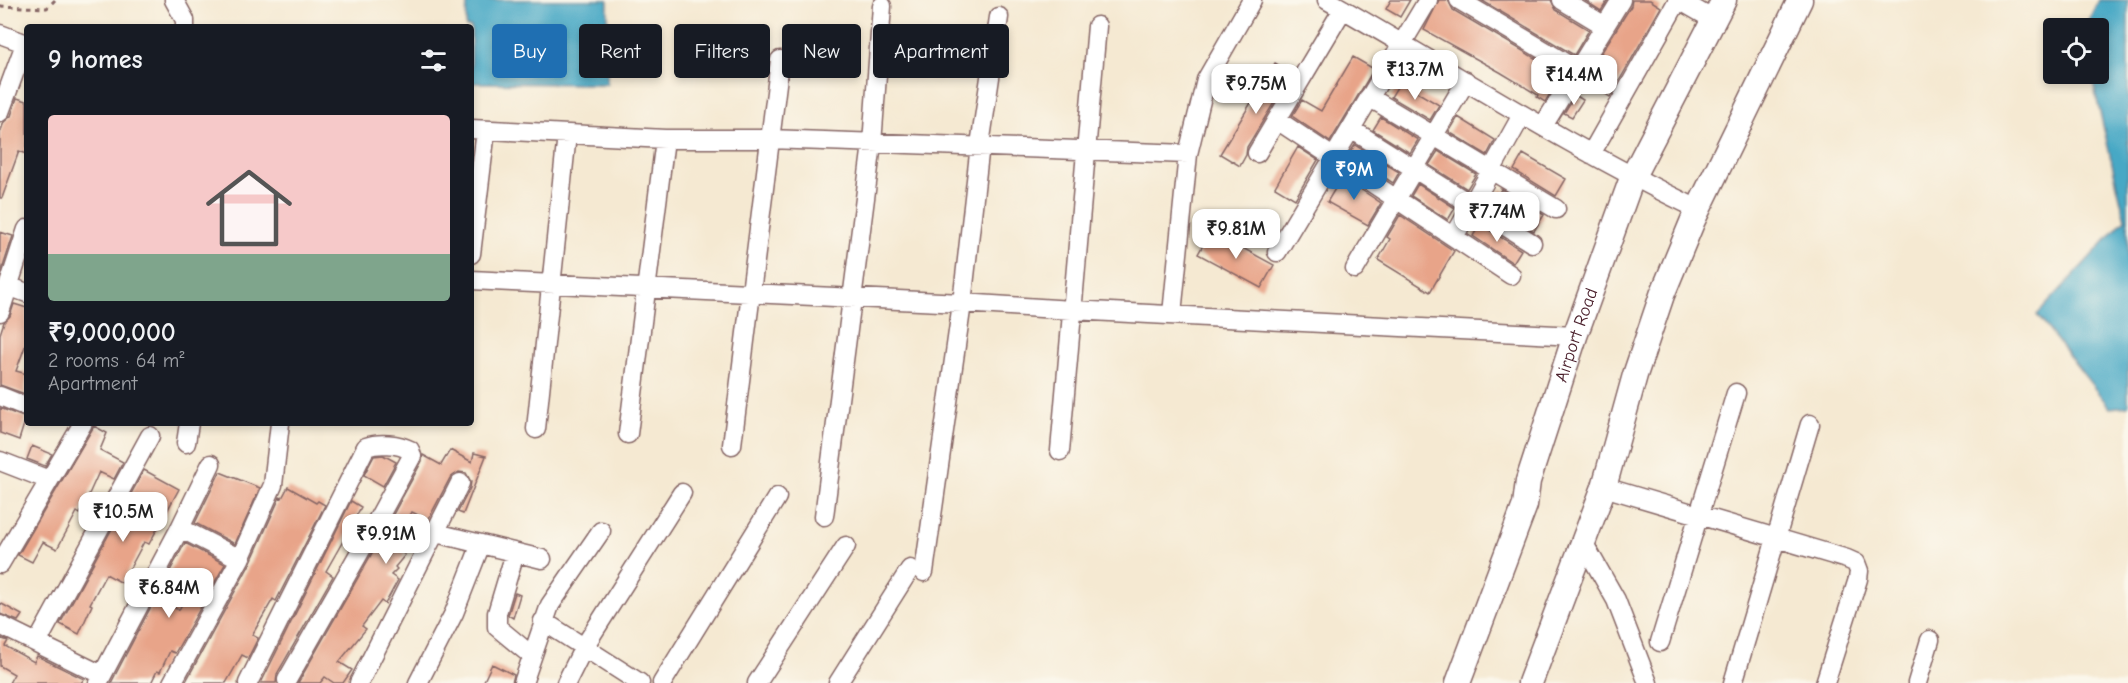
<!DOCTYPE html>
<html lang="en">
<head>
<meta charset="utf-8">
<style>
  body { margin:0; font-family:"Comic Neue",sans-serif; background:#242831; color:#f1f3f6; height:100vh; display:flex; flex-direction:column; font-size:22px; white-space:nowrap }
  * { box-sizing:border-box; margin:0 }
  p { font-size:20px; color:#9ea1a6 }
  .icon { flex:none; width:33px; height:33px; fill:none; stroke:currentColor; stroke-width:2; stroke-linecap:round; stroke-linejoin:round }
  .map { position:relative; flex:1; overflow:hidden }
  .drawer { position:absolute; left:24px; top:24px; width:450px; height:402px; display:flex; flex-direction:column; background:#171b24; border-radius:6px; box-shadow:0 3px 9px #0003 }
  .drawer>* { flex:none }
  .guide { position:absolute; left:492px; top:24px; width:570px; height:54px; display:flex; gap:12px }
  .tools { position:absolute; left:2043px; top:18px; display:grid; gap:12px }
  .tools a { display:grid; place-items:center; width:66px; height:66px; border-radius:6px; background:#171b24; box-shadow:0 3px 9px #0003; font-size:30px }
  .price { position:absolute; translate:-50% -51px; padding:0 14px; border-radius:12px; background:#fff; color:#222; font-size:20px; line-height:39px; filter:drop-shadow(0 2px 3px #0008) }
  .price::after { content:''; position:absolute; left:50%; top:36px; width:18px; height:14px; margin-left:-9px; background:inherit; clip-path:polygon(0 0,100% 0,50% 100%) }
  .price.on { background:#1f6fb2; color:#fff }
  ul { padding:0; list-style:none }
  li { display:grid; align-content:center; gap:12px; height:318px; padding:0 24px }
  li span { display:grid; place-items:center; height:186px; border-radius:6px; color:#555 }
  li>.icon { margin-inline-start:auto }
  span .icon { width:108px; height:108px; fill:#fffc; stroke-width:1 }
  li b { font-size:26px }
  h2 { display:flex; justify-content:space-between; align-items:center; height:72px; padding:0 24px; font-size:26px }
  .pill { padding:0 21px; border-radius:6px; background:#171b24; box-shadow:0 3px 9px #0003; font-size:21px; line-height:54px }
  .pill.on { background:#1f6fb2; color:#fff }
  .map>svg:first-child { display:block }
  .water { fill:#46a8c5; stroke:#486478; stroke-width:1.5 }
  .building { fill:#e8a489 }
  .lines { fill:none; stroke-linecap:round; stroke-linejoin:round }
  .minor-casing { stroke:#866665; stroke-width:21 }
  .major-casing { stroke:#866665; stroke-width:27 }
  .path { stroke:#866665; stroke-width:3; stroke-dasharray:4.5 4.5; stroke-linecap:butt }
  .minor { stroke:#fff; stroke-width:18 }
  .major { stroke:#fff; stroke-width:24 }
  .labels { text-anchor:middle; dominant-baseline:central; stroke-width:5; stroke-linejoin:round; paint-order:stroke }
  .street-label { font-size:18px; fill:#4a1f2b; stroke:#fbf7ec }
</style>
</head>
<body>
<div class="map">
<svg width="2128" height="683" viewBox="0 0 2128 683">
  <rect width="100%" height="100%" fill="#fbf7ec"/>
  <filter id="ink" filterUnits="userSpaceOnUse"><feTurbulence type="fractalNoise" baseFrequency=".0167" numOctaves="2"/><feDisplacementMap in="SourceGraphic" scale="12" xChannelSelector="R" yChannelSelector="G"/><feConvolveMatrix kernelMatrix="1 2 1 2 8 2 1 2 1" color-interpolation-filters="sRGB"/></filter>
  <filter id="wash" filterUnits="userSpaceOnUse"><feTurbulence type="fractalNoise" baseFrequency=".008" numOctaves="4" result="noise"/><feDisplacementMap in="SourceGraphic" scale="24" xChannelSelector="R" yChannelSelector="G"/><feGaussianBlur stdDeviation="1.35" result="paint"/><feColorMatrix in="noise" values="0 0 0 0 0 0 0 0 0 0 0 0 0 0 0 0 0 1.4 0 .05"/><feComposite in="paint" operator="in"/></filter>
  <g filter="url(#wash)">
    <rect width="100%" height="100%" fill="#f5e9d2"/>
    <!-- water -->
    <path class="water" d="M467,0H608L607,84L471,83V27H466Z
      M2099,0H2128V406L2110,408L2037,315L2125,219L2091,74H2098V28H2085Z"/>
    <g id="blocks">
      <!-- building -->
      <path class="building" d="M1391,0H1410L1400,17L1386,9Z
        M1439,0H1448L1453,10L1562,74L1545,102L1537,97L1538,95L1500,72L1424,30Z
        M1481,0H1551L1556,10L1589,30L1574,55Z
        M1584,0H1608L1601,11Z
        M1632,0H1650L1661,7L1610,97L1594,86L1603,72L1593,66L1631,6Z
        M1353,57L1374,69L1330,142L1292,116L1302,100L1321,111Z
        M1275,63L1292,73L1247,147L1246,155L1240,166L1220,154Z
        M1400,82L1439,105L1430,120L1391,97Z
        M1575,95L1583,100L1572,117L1564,113Z
        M17,98L27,101V154L19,151L2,198H0V133L4,122L11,116Z
        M1381,117L1418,140L1410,153L1373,130Z
        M1458,117L1495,140L1487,155L1449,132Z
        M1355,145L1399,172L1393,183L1349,154Z
        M1298,147L1318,160L1295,199L1275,187Z
        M1438,151L1476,174L1467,189L1429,165Z
        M1523,154L1566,179L1556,196L1514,170Z
        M1342,177L1381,203L1368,225L1327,202Z
        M1418,184L1455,208L1448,220L1411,196Z
        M1501,189L1544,215L1534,231L1492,205Z
        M1400,215L1454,251L1430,292L1378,260L1390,239L1387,237Z
        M1480,224L1521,250L1513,263L1473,236Z
        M1211,231L1274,265L1261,288L1198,254Z
        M0,232L13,236L0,276Z
        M14,304L27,308V341L16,371L27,374L25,394L0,385V334L4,322L10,316Z
        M0,408L26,418L19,440L0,433Z
        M94,426L107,433L100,450L123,462L114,479L99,472L80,514L77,512L57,549L43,542L32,562L18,555Z
        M32,446L52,454L45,466L27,459Z
        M450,450L472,462L474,453L486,456L463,514L458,512L470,488L471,482L466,473L459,472L450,478L428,520L412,512L398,537L409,544L403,553L405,555L395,567L397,569L391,575L398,580L385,604L381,601L362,626L366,629L339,662L352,670L343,683H334L325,677L320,683H298L371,555L422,461L423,455L441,465Z
        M383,455L396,462L383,486L364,475L374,456Z
        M144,470L179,489L149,544L144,542L122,583L106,574L90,604L92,605L79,634L60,624Z
        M220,472L260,488L235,544L195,523Z
        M288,487L316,503L318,501L325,505L276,601L273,599L252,635L258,638L248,658L242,655L226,683H185L250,564L280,497L282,498Z
        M351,501L361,507L353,522L361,526L354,539L347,534L326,571L333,576L277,674L276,683H261Z
        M185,543L225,564L175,653L170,651L160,672L157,671L151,683H111L155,599L179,610L193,581L170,571Z
        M515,593L520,595L513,618L508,615Z
        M0,603L22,615L18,621L0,614Z
        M0,638L8,641L5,646L34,662L37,656L84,679L81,683H9L14,674L0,666Z
        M492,664L514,675L512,683H483Z"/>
    </g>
  </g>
  <g filter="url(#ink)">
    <use href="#blocks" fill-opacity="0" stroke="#866665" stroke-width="1.5"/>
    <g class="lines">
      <defs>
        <path id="minor" d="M174,0L185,20V27
          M1327,0C1450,70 1570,148 1698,209
          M1459,0L1577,70
          M1562,0L1605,26
          M1679,0L1712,19
          M0,34L27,44
          M1369,97L1556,209
          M0,112L25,44
          M1277,120L1511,275
          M1543,126L1621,0
          M471,129L665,139H769L1188,154
          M1351,129L1532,243
          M1257,153L1343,9
          M1591,154L1678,0
          M1454,237L1522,115
          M1277,252L1428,0
          M471,254L486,130
          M1355,269L1466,81
          M471,280L962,303L1072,310L1575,336
          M8,286L27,293
          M0,312L27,229
          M1172,314L1188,154L1206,80L1252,0
          M0,396L27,407
          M536,429L567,134
          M628,434L665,139
          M186,443L189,423
          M732,445L780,60
          M1060,451L1097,26
          M0,461L49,480
          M1604,487L1847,559L1856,563L1859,571L1858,579L1825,683
          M824,516L872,144L882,6
          M180,528L240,559
          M436,533L542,559
          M1583,542L1616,600L1648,683
          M515,553L497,613V627L532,656
          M0,564L83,423
          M924,572L962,303L980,145L999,17
          M543,621L640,683
          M0,625L102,675
          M1660,642L1736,393
          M37,643L150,436
          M98,683L180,528L211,464
          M172,683L240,559L273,485L280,423
          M248,683L366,447C379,442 399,444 410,450L412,456L361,550L287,680
          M359,683L460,483
          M418,683L454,613L481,544
          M523,683L550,605L601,531
          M566,683L584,647L682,493
          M662,683L777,497
          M757,683L846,546
          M838,683L910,569
          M1733,683L1810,424
          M1917,683L1930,640"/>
        <g id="major">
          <path id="s1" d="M1458,683L1525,505L1528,481L1575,336L1632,178L1724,0"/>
          <path d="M1530,683L1604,487L1635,375L1662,295L1693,220L1800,0"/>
        </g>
      </defs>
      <!-- minor casing -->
      <use href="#minor" class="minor-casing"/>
      <!-- major casing -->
      <use href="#major" class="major-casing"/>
      <!-- path -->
      <path class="path" d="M0,6L47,8L55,0"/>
      <!-- minor -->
      <use href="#minor" class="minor"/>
      <!-- major -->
      <use href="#major" class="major"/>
    </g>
  </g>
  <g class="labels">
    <!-- street labels -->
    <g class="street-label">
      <text stroke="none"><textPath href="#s1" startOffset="368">Airport Road</textPath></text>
    </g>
  </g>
</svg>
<div class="tools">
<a><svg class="icon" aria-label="locate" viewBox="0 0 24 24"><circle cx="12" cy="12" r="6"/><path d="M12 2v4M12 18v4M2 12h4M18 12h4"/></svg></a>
</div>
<b class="price" style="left:1415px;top:101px">₹13.7M</b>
<b class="price" style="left:1574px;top:106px">₹14.4M</b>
<b class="price" style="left:1256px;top:115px">₹9.75M</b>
<b class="price on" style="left:1354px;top:201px">₹9M</b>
<b class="price" style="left:1497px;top:243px">₹7.74M</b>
<b class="price" style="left:1236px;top:260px">₹9.81M</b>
<b class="price" style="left:123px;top:543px">₹10.5M</b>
<b class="price" style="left:386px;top:565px">₹9.91M</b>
<b class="price" style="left:169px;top:619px">₹6.84M</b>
<div class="guide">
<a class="pill on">Buy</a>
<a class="pill">Rent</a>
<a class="pill">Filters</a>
<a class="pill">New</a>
<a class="pill">Apartment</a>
</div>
<section class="drawer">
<h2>9 homes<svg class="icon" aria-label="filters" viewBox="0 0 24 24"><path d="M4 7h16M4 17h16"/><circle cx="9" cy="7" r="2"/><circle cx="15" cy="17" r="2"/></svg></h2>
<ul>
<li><span style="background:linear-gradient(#f6c9c9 75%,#7fa58c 0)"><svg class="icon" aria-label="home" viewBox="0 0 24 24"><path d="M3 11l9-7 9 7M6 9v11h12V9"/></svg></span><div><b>₹9,000,000</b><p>2 rooms · 64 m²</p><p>Apartment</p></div></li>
</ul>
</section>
</div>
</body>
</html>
